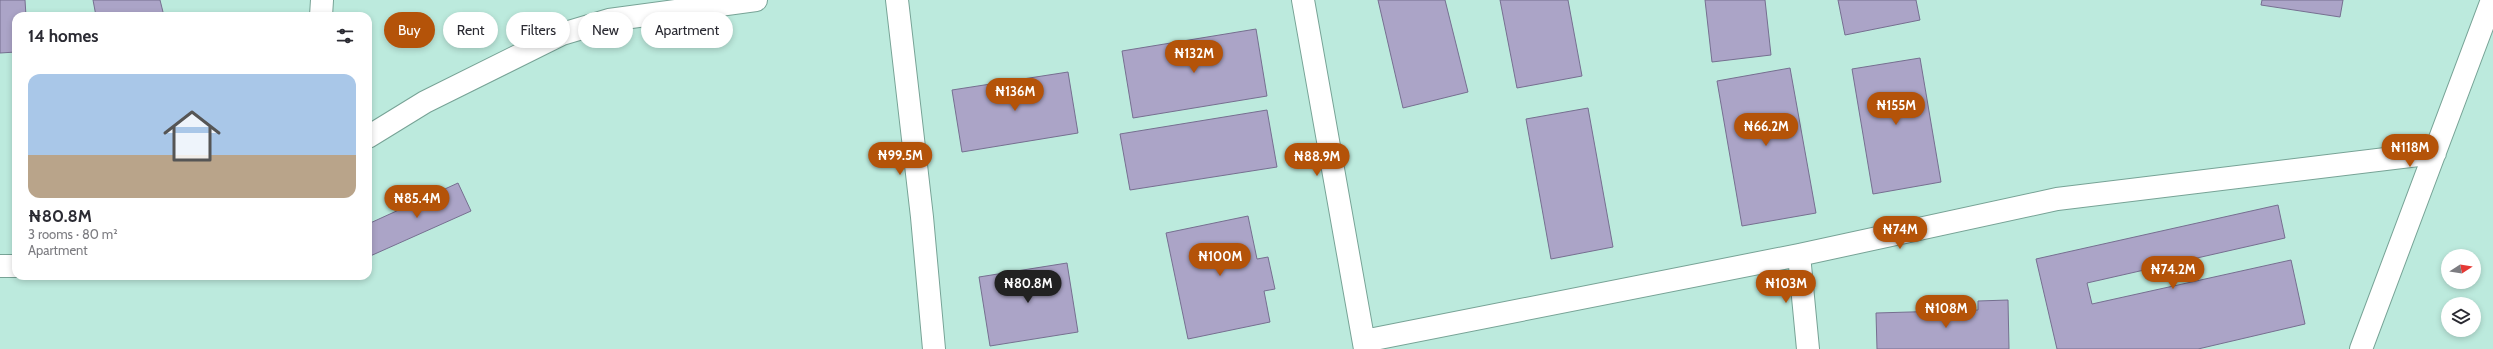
<!DOCTYPE html>
<html lang="en">
<head>
<meta charset="utf-8">
<style>
  body { margin:0; font-family:Cabin,sans-serif; background:#f2f2f3; color:#2b2b33; height:100vh; display:flex; flex-direction:column; font-size:15px; white-space:nowrap }
  * { box-sizing:border-box; margin:0 }
  p { font-size:13px; color:#7c7c81 }
  .icon { flex:none; width:22px; height:22px; fill:none; stroke:currentColor; stroke-width:2; stroke-linecap:round; stroke-linejoin:round }
  .map { position:relative; flex:1; overflow:hidden }
  .drawer { position:absolute; left:12px; top:12px; width:360px; height:268px; display:flex; flex-direction:column; background:#fff; border-radius:12px; box-shadow:0 2px 6px #0003 }
  .drawer>* { flex:none }
  .banner { position:absolute; left:384px; top:12px; width:380px; height:36px; display:flex; gap:8px }
  .needle { width:26px; rotate:78deg }
  .buttons { position:absolute; left:2441px; top:249px; display:grid; gap:8px }
  .buttons a { display:grid; place-items:center; width:40px; height:40px; border-radius:50%; background:#fff; box-shadow:0 2px 6px #0003; font-size:20px }
  .price { position:absolute; translate:-50% -34px; padding:0 9px; border-radius:14px; background:#b45309; color:#fff; font-size:13px; line-height:26px; filter:drop-shadow(0 1px 2px #0008) }
  .price::after { content:''; position:absolute; left:50%; top:24px; width:12px; height:9px; margin-left:-6px; background:inherit; clip-path:polygon(0 0,100% 0,50% 100%) }
  .price.on { background:#222; color:#fff }
  ul { padding:0; list-style:none }
  li { display:grid; align-content:center; gap:8px; height:212px; padding:0 16px }
  li span { display:grid; place-items:center; height:124px; border-radius:12px; color:#555 }
  li>.icon { margin-inline-start:auto }
  span .icon { width:72px; height:72px; fill:#fffc; stroke-width:1 }
  li b { font-size:17px }
  h2 { display:flex; justify-content:space-between; align-items:center; height:48px; padding:0 16px; font-size:17px }
  .tag { padding:0 14px; border-radius:18px; background:#fff; box-shadow:0 2px 6px #0003; font-size:14px; line-height:36px }
  .tag.on { background:#b45309; color:#fff }
  .map>svg:first-child { display:block }
  .building { fill:#aba4c7; stroke:#766f90 }
  .lines { fill:none; stroke-linecap:round; stroke-linejoin:round }
  .minor-casing { stroke:#77a396; stroke-width:24 }
  .tertiary-casing { stroke:#77a396; stroke-width:24 }
  .minor { stroke:#fff; stroke-width:22 }
  .tertiary { stroke:#fff; stroke-width:22 }
</style>
</head>
<body>
<div class="map">
<svg width="2493" height="349" viewBox="0 0 2493 349">
  <rect width="100%" height="100%" fill="#bceadd"/>
  <!-- building -->
  <path class="building" d="M0,0H25L26,16H16V52L0,53Z
    M93,0H160L164,16H96Z
    M1378,0H1445L1468,92L1403,108Z
    M1500,0H1568L1582,76L1517,88Z
    M1705,0H1765L1771,55L1712,62Z
    M1838,0H1916L1920,20L1845,35Z
    M2262,0H2343L2340,17L2261,5Z
    M1256,29L1267,96L1133,118L1122,51Z
    M1920,58L1941,182L1873,194L1852,69Z
    M1790,68L1816,213L1742,226L1717,81Z
    M1068,72L1078,133L962,152L952,90Z
    M1588,108L1613,247L1551,259L1526,119Z
    M1267,110L1277,167L1130,190L1120,134Z
    M458,183L471,211L368,257V224Z
    M2278,205L2285,238L2087,283L2092,304L2291,260L2305,324L2198,349H2057L2036,259Z
    M1248,216L1257,259L1268,257L1275,289L1264,291L1270,322L1188,339L1166,233Z
    M1067,263L1078,332L990,346L979,277Z
    M2008,300L2009,349H1877L1876,313L1978,310V301Z"/>
  <g class="lines">
    <defs>
      <path id="minor" d="M897,0L922,217L934,349
        M1303,0L1365,349
        M321,16L322,0
        M1799,255L1808,349
        M1364,341L1799,255L2057,199L2435,153
        M2361,349L2492,0"/>
      <path id="tertiary" d="M368,137L425,102L562,34L609,20L756,0
        M0,266H16"/>
    </defs>
    <!-- minor casing -->
    <use href="#minor" class="minor-casing"/>
    <!-- tertiary casing -->
    <use href="#tertiary" class="tertiary-casing"/>
    <!-- minor -->
    <use href="#minor" class="minor"/>
    <!-- tertiary -->
    <use href="#tertiary" class="tertiary"/>
  </g>
</svg>
<div class="buttons">
<a><svg class="needle" viewBox="-14 -14 28 28"><path d="M0-13l5 13h-10z" fill="#e53935"/><path d="M0 13l5-13h-10z" fill="#7c7c81"/></svg></a>
<a><svg class="icon" aria-label="layers" viewBox="0 0 24 24"><path d="M12 4l9 5-9 5-9-5zM3 14l9 5 9-5"/></svg></a>
</div>
<b class="price" style="left:1194px;top:74px">₦132M</b>
<b class="price" style="left:1015px;top:112px">₦136M</b>
<b class="price" style="left:1896px;top:126px">₦155M</b>
<b class="price" style="left:1766px;top:147px">₦66.2M</b>
<b class="price" style="left:2410px;top:168px">₦118M</b>
<b class="price" style="left:900px;top:176px">₦99.5M</b>
<b class="price" style="left:1317px;top:177px">₦88.9M</b>
<b class="price" style="left:417px;top:219px">₦85.4M</b>
<b class="price" style="left:1900px;top:250px">₦74M</b>
<b class="price" style="left:1220px;top:277px">₦100M</b>
<b class="price" style="left:2173px;top:290px">₦74.2M</b>
<b class="price on" style="left:1028px;top:304px">₦80.8M</b>
<b class="price" style="left:1786px;top:304px">₦103M</b>
<b class="price" style="left:1946px;top:329px">₦108M</b>
<div class="banner">
<a class="tag on">Buy</a>
<a class="tag">Rent</a>
<a class="tag">Filters</a>
<a class="tag">New</a>
<a class="tag">Apartment</a>
</div>
<section class="drawer">
<h2>14 homes<svg class="icon" aria-label="filters" viewBox="0 0 24 24"><path d="M4 7h16M4 17h16"/><circle cx="9" cy="7" r="2"/><circle cx="15" cy="17" r="2"/></svg></h2>
<ul>
<li><span style="background:linear-gradient(#a9c7e8 65%,#b9a48a 0)"><svg class="icon" aria-label="home" viewBox="0 0 24 24"><path d="M3 11l9-7 9 7M6 9v11h12V9"/></svg></span><div><b>₦80.8M</b><p>3 rooms · 80 m²</p><p>Apartment</p></div></li>
</ul>
</section>
</div>
</body>
</html>
